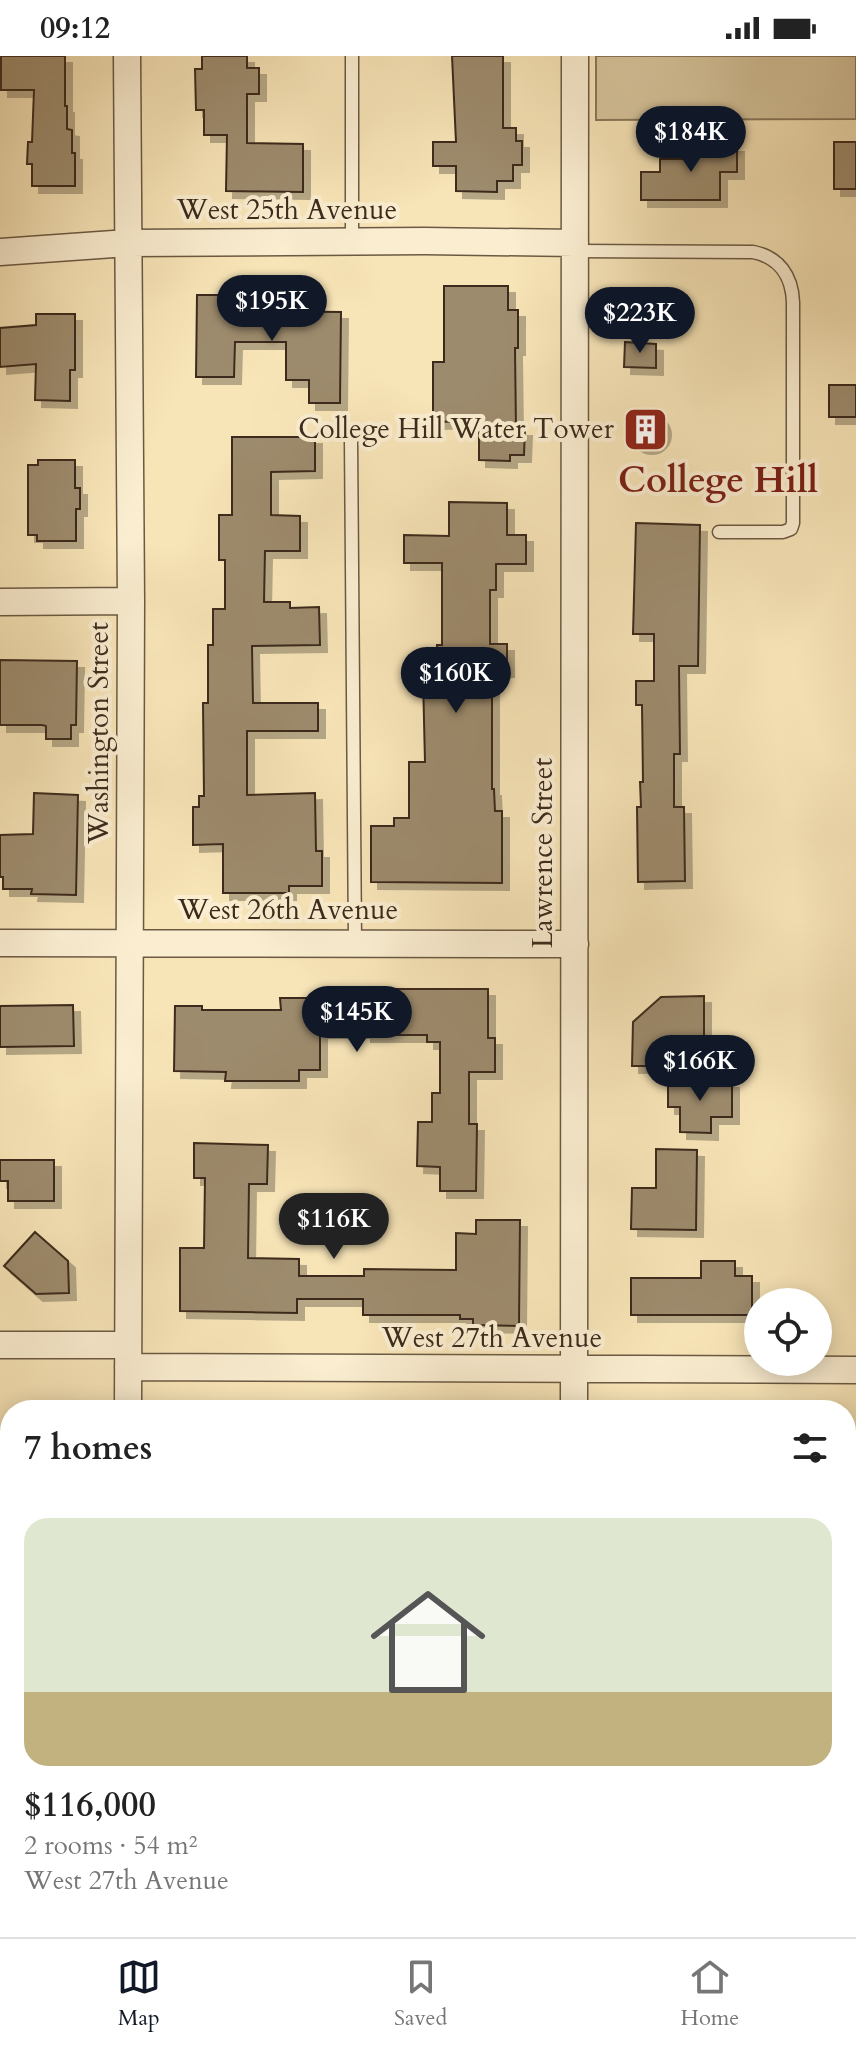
<!DOCTYPE html>
<html lang="en">
<head>
<meta charset="utf-8">
<style>
  body { margin:0; font-family:Cardo,serif; background:#f6f6f6; color:#222; height:100vh; display:flex; flex-direction:column; font-size:30px; white-space:nowrap }
  * { box-sizing:border-box; margin:0 }
  p { font-size:26px; color:#767676 }
  .icon { flex:none; width:44px; height:44px; fill:none; stroke:currentColor; stroke-width:2; stroke-linecap:round; stroke-linejoin:round }
  .map { position:relative; flex:1; overflow:hidden }
  .details { position:absolute; left:0px; top:1344px; width:856px; height:538px; display:flex; flex-direction:column; background:#fff; border-radius:32px 32px 0 0; box-shadow:0 4px 20px #0003 }
  .details>* { flex:none }
  .tools { position:absolute; left:744px; top:1232px; display:grid; gap:16px }
  .tools a { display:grid; place-items:center; width:88px; height:88px; border-radius:50%; background:#fff; box-shadow:0 4px 20px #0003; font-size:40px }
  .price { position:absolute; translate:-50% -68px; padding:0 18px; border-radius:28px; background:#111827; color:#fff; font-size:26px; line-height:52px; filter:drop-shadow(0 2px 4px #0008) }
  .price::after { content:''; position:absolute; left:50%; top:48px; width:24px; height:18px; margin-left:-12px; background:inherit; clip-path:polygon(0 0,100% 0,50% 100%) }
  .price.current { background:#222; color:#fff }
  ul { padding:0; list-style:none }
  li { display:grid; align-content:center; gap:16px; height:424px; padding:0 24px }
  li+li { border-top:2px solid #e0e0e0 }
  li span { display:grid; place-items:center; height:248px; border-radius:24px; color:#555 }
  li>.icon { margin-inline-start:auto }
  span .icon { width:144px; height:144px; fill:#fffc; stroke-width:1 }
  li b { font-size:34px }
  h2 { display:flex; justify-content:space-between; align-items:center; height:96px; padding:0 24px; font-size:34px }
  .status { display:flex; justify-content:space-between; align-items:center; height:56px; padding:0 40px; background:#fff; direction:ltr }
  .status svg { height:22px; fill:currentColor }
  .tab-bar { display:flex; justify-content:space-around; align-items:center; height:112px; border-top:2px solid #e0e0e0; background:#fff; font-size:22px; color:#767676 }
  .tab-bar a { display:grid; justify-items:center; gap:4px }
  .tab-bar .current { color:#111827 }
  .map>svg:first-child { display:block }
  .green { fill:#d7c59d; stroke:#8a785c; stroke-width:2 }
  .building { fill:#9d8b6d; stroke:#3c2b1c; stroke-width:2; filter:url(#shadow) }
  .lines { fill:none; stroke-linecap:round; stroke-linejoin:round }
  .lane-casing { stroke:#6b5943; stroke-width:15 }
  .street-casing { stroke:#6b5943; stroke-width:29 }
  .lane { stroke:#faedd0; stroke-width:12 }
  .street { stroke:#faedd0; stroke-width:26 }
  .labels { text-anchor:middle; dominant-baseline:central; stroke-width:8; stroke-linejoin:round; paint-order:stroke }
  .street-label { font-size:28px; fill:#3c2b1c; stroke:#faedd0 }
  .poi-label { font-size:28px; fill:#3c2b1c; stroke:#faedd0; text-anchor:end }
  .district-label { font-size:36px; font-weight:bold; fill:#7a1f14; stroke:#faedd0 }
</style>
</head>
<body>
<div class="status"><b>09:12</b><svg viewBox="0 0 49 12"><path d="M0 12V9h3v3zM5 12V6h3v6zM10 12V3h3v9zM15 12V0h3v12zM26 1h20v11H26zM47 4h2v5h-2z"/></svg></div>
<div class="map">
<svg width="856" height="1881" viewBox="0 0 856 1881">
  <defs>
    <filter id="shadow"><feDropShadow dx="7" dy="7" stdDeviation="0" flood-color="#0004"/></filter>
  </defs>
  <rect width="100%" height="100%" fill="#f7e4b7"/>
  <filter id="stains"><feTurbulence type="fractalNoise" baseFrequency=".0025" numOctaves="4"/><feColorMatrix values="0 0 0 0 .2 0 0 0 0 .09 0 0 0 0 .02 0 0 0 .5 -.17"/></filter>
  <radialGradient id="worn" r=".72"><stop offset=".6" stop-color="#630" stop-opacity="0"/><stop offset="1" stop-color="#630" stop-opacity=".3"/></radialGradient>
  <!-- green -->
  <path class="green" d="M596,0H856V63L596,64Z"/>
  <!-- building -->
  <path class="building" d="M1,0H65V50H67V73L72,74V97H75V130H32V108H27L28,86H32L34,34H1Z
    M202,0H247V12H259V38H247V87L303,88V136L226,135L227,79H204V54H196L195,13H202Z
    M452,0H503V72H516V85H522V109H513V125H497V136L456,135V110H433V86H456Z
    M834,86H856V133H834Z
    M683,89H737V116H720V144H641V116H660V103H683Z
    M444,230H508V254H518V292H515L516,373H525L524,399H510V405L479,404V365L433,366V306H444Z
    M197,239H236V255L341,256L340,347H309V324H286V286H235L234,321H196Z
    M36,258H75V314H70V345L35,344L36,308L0,311V272L36,269Z
    M625,286L656,288V312L624,311Z
    M829,329H856V361H829Z
    M626 372a19 19 0 1 1 38 0a19 19 0 1 1-38 0Z
    M232,381H315V415L271,416V459L300,460V495H265L264,546H290V552L319,551L320,589L252,590L253,647H318V675H247V739L315,737L316,795H322V830H289V837H223V788L193,789V751H199V740H204L203,647H208V589H213V553H225V504H219V459H232Z
    M38,404H75V432H80V453H76V485H37V479H28V409H38Z
    M449,446L507,447V479H526V508H496V534H490V588H507V614L492,615V733H494L495,755H502V827L371,826V770H394V762H409V706H425L423,621H437V589H442V507H404V479L449,480Z
    M636,467L700,469L698,610H679L680,698H674V751H684L685,825L638,826L637,751H641L640,726H643L642,649H636V625H654V578H633Z
    M0,604L77,605L76,669H71V683H46V670L42,669H0Z
    M34,737L78,739L76,839L31,838L32,833H3V821H0V779L33,778Z
    M364,933H488V982H495V1016H469V1068H477L476,1135H440V1111L417,1110L418,1066H432V1037H440V986H427V979H364V975H320V1014H299V1025H225L226,1016L174,1015L175,950H202V954H281L280,942H364Z
    M704,940V983H689L674,996V1010H632L633,966L661,941Z
    M73,949L74,990L0,991V950Z
    M668,1025H732V1061H711V1077L680,1076V1051H668Z
    M194,1087L268,1089L267,1128H249L248,1202L299,1203V1220H364V1213L456,1214V1177L476,1178V1164H520L519,1270L473,1269V1263H460V1259H363V1243H297V1257L180,1255V1192H204L205,1122H194Z
    M656,1093L697,1094L696,1174L631,1173L632,1132H656Z
    M0,1104H54V1145H8V1125H0Z
    M35,1176L68,1205L69,1237L36,1238L4,1210Z
    M701,1205H735V1220H752V1259H631V1222H701Z"/>
  <g class="lines">
    <defs>
      <path id="lane" d="M352,0V186
        M575,195L753,196C779,201 792,220 793,246V467L791,473L783,476H719
        M351,384L355,886"/>
      <path id="street" d="M127,0L131,545L128,1354
        M0,196L128,187L424,185L575,187
        M0,546L131,545
        M0,887L575,888
        M0,1289H128
        M128,1311L856,1314
        M574,1354L575,0
        M0,1686H10
        M846,1831H856
        M65,1881V1872"/>
    </defs>
    <!-- lane casing -->
    <use href="#lane" class="lane-casing"/>
    <!-- street casing -->
    <use href="#street" class="street-casing"/>
    <!-- lane -->
    <use href="#lane" class="lane"/>
    <!-- street -->
    <use href="#street" class="street"/>
  </g>
  <!-- icons -->
  <defs>
    <symbol id="building-square" viewBox="-11 -11 22 22"><rect x="-9" y="-9" width="18" height="18" rx="4" fill="#8f2418" stroke="#faedd0"/><path d="M-4-6H4V6H1V3H-1V6H-4ZM-2.5-4.3h1.7v1.8h-1.7ZM.8-4.3h1.7v1.8H.8ZM-2.5-1h1.7V.8h-1.7ZM.8-1h1.7V.8H.8Z" fill="#fff"/></symbol>
  </defs>
  <g fill-rule="evenodd">
    <use href="#building-square" x="620" y="348" width="51" height="51"/>
  </g>
  <g class="labels">
    <!-- street labels -->
    <g class="street-label">
      <text x="287" y="154">West 25th Avenue</text>
      <text transform="translate(99 677) rotate(-90)">Washington Street</text>
      <text transform="translate(543 797) rotate(-90)">Lawrence Street</text>
      <text x="288" y="854">West 26th Avenue</text>
      <text x="492" y="1282">West 27th Avenue</text>
    </g>
    <!-- poi labels -->
    <g class="poi-label">
      <text x="614" y="373">College Hill Water Tower</text>
    </g>
    <!-- district labels -->
    <g class="district-label">
      <text x="718" y="424">College Hill</text>
    </g>
  </g>
  <rect width="100%" height="100%" filter="url(#stains)"/>
  <rect width="100%" height="100%" fill="url(#worn)"/>
</svg>
<div class="tools">
<a><svg class="icon" aria-label="locate" viewBox="0 0 24 24"><circle cx="12" cy="12" r="6"/><path d="M12 2v4M12 18v4M2 12h4M18 12h4"/></svg></a>
</div>
<b class="price" style="left:691px;top:118px">$184K</b>
<b class="price" style="left:272px;top:287px">$195K</b>
<b class="price" style="left:640px;top:299px">$223K</b>
<b class="price" style="left:456px;top:659px">$160K</b>
<b class="price" style="left:357px;top:998px">$145K</b>
<b class="price" style="left:700px;top:1047px">$166K</b>
<b class="price current" style="left:334px;top:1205px">$116K</b>
<section class="details">
<h2>7 homes<svg class="icon" aria-label="filters" viewBox="0 0 24 24"><path d="M4 7h16M4 17h16"/><circle cx="9" cy="7" r="2"/><circle cx="15" cy="17" r="2"/></svg></h2>
<ul>
<li><span style="background:linear-gradient(#dfe7d0 70%,#c2b280 0)"><svg class="icon" aria-label="home" viewBox="0 0 24 24"><path d="M3 11l9-7 9 7M6 9v11h12V9"/></svg></span><div><b>$116,000</b><p>2 rooms · 54 m²</p><p>West 27th Avenue</p></div></li>
</ul>
</section>
</div>
<nav class="tab-bar">
<a class="current"><svg class="icon" aria-label="map" viewBox="0 0 24 24"><path d="M3 6l6-2 6 2 6-2v14l-6 2-6-2-6 2zM9 4v14M15 6v14"/></svg>Map</a>
<a><svg class="icon" aria-label="saved" viewBox="0 0 24 24"><path d="M7 4h10v16l-5-4-5 4z"/></svg>Saved</a>
<a><svg class="icon" aria-label="home" viewBox="0 0 24 24"><path d="M3 11l9-7 9 7M6 9v11h12V9"/></svg>Home</a>
</nav>
</body>
</html>
